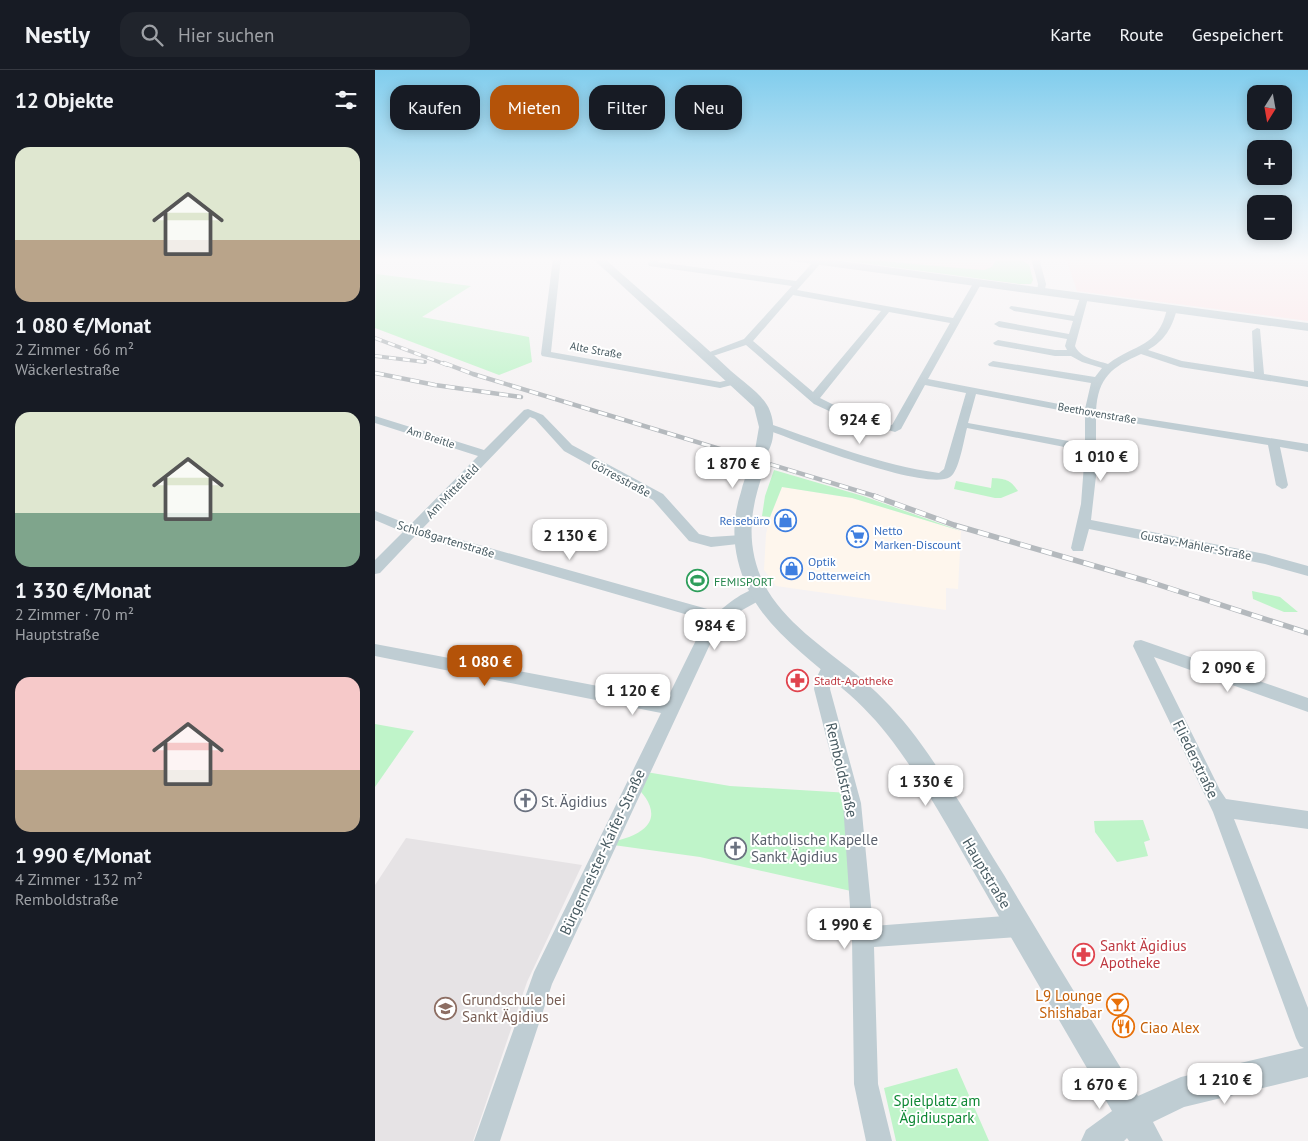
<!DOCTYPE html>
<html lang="de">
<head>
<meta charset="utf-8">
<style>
  body { margin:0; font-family:"PT Sans",sans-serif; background:#20242c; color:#f1f3f6; height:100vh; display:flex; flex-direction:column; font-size:19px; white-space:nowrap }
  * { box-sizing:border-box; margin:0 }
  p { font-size:16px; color:#9ea1a6 }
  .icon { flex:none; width:28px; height:28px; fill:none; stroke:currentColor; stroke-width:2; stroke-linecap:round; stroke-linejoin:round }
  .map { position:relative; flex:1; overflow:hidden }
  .side { display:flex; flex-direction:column; background:#171b24; width:375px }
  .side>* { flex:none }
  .guide { position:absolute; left:15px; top:15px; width:475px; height:45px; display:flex; gap:10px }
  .needle { width:32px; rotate:191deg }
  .fabs { position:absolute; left:872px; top:15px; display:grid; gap:10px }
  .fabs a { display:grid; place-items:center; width:45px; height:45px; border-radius:10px; background:#171b24; box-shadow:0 2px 12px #0003; font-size:25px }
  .price { position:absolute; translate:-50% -42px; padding:0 11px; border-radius:10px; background:#fff; color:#222; font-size:16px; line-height:32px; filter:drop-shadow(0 1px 2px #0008) }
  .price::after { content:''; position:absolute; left:50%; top:30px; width:15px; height:11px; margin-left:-8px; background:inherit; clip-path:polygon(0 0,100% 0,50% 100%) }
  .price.on { background:#b45309; color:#fff }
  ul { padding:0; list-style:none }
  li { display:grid; align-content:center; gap:10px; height:265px; padding:0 15px }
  li span { display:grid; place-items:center; height:155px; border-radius:15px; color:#555 }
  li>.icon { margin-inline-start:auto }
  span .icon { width:90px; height:90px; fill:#fffc; stroke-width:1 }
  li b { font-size:21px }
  h2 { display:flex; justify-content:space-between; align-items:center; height:60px; padding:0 15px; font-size:21px }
  .tag { padding:0 18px; border-radius:15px; background:#171b24; box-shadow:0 2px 12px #0003; font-size:18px; line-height:45px }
  .tag.on { background:#b45309; color:#fff }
  header { display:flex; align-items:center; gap:30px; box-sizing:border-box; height:70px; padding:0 25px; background:#171b24; border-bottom:1px solid #363941 }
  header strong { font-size:24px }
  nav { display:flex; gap:28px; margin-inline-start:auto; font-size:18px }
  .search { width:350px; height:45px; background:#20242c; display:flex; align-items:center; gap:12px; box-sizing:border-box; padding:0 18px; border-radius:15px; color:#9ea1a6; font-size:19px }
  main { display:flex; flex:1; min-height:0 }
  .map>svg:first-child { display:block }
  .commercial { fill:#fef6ed }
  .education { fill:#e6e3e5 }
  .medical { fill:#fee4e6 }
  .green { fill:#bff4c9 }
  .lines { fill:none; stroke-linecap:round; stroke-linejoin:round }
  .tertiary-tunnel { stroke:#cacccf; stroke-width:14; stroke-dasharray:14 7; stroke-linecap:butt }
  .minor { fill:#bfcdd3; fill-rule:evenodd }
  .tertiary { fill:#bfcdd3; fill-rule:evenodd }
  .rail-far2-casing { stroke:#b4b9bd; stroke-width:4 }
  .rail-far1-casing { stroke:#b4b9bd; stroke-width:4.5 }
  .rail-casing { stroke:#b4b9bd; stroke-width:5.5 }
  .rail-far2 { stroke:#fff; stroke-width:2.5; stroke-dasharray:7; stroke-linecap:butt }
  .rail-far1 { stroke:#fff; stroke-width:3; stroke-dasharray:9; stroke-linecap:butt }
  .rail { stroke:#fff; stroke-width:4; stroke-dasharray:11; stroke-linecap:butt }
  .labels { text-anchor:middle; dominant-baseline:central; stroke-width:4; stroke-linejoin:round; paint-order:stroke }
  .far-street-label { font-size:11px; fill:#485b62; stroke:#fff }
  .street-label { font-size:12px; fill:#485b62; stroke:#fff }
  .shop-label { font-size:12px; fill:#366cbe; stroke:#fff; text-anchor:start }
  .leisure-label { font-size:12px; fill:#27864d; stroke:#fff; text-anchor:start }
  .health-label { font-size:12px; fill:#be3a42; stroke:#fff; text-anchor:start }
  .near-street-label { font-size:15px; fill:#485b62; stroke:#fff }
  .near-worship-label { font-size:15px; fill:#5b616d; stroke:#fff; text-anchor:start }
  .near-health-label { font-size:15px; fill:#be3a42; stroke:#fff; text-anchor:start }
  .near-food-label { font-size:15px; fill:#c56008; stroke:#fff; text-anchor:end }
  .near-education-label { font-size:15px; fill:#785e54; stroke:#fff; text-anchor:start }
  .near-park-label { font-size:15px; fill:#0e8834; stroke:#fff }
</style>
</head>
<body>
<header>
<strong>Nestly</strong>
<div class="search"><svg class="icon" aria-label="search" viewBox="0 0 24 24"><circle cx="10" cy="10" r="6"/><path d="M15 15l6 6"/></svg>Hier suchen</div>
<nav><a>Karte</a><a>Route</a><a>Gespeichert</a></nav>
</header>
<main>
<section class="side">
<h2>12 Objekte<svg class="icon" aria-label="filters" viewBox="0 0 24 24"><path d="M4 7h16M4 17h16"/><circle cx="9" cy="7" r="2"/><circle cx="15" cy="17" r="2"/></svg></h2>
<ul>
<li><span style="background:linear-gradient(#dfe7d0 60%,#b9a48a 0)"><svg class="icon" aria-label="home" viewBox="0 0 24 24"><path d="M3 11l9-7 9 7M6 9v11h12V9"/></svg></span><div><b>1 080 €/Monat</b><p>2 Zimmer · 66 m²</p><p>Wäckerlestraße</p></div></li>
<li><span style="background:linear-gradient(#dfe7d0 65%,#7fa58c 0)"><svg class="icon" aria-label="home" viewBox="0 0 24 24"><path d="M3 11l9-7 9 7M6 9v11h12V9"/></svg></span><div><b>1 330 €/Monat</b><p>2 Zimmer · 70 m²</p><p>Hauptstraße</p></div></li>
<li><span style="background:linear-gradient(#f6c9c9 60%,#b9a48a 0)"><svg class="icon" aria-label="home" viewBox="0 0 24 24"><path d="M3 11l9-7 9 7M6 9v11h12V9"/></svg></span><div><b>1 990 €/Monat</b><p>4 Zimmer · 132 m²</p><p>Remboldstraße</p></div></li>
</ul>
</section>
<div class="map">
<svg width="933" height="1071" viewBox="0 0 933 1071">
  <rect width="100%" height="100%" fill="#f5f2f3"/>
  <!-- commercial -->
  <path class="commercial" d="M407,417L477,428L586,461L583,519L571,518V540L401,516L389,500L391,464L395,447Z"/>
  <!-- education -->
  <path class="education" d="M31,768L207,795L152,912L98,1071H0V815Z"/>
  <!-- medical -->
  <path class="medical" d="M468,188H652L658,210L656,214H644Z
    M933,188V251L702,221L691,189Z"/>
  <!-- green -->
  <path class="green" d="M450,188C503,188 556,197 609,200L617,197L622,188L645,190L654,194L658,210L656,214H644Z
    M1,204L96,216L47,247L154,267L157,292L124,305L0,258Z
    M399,400L488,426L586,461L477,428L407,417L395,447L387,446L390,426Z
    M617,408C630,409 635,409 643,421L626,428H620L579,419L581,411L616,418Z
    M877,521L905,527L923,542H909L878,529Z
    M0,654L39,661L0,717Z
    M265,701L355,716L475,723L485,823L325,787L231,774C242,770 257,768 267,760C286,746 272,726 259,715Z
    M768,750L775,770L769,772L773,786L742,792L720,762L719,751Z
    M582,998L614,1071H521L509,1018Z"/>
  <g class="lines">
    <!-- tertiary-tunnel -->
    <path class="tertiary-tunnel" d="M381,400L387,380"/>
    <!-- minor -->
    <path class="minor" d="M178,188H186L176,282L345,312L361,308L366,311L365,313L345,318L167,286L166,284Z
      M278,188H287L283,192L421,211L440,190H443L447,192L422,220L578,248L599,212H605L606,214L553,309L710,339L716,313L614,296L613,294L618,291L720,307L727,298L707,292L696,286H680L620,275L618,273L623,270L680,280H692L690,276L692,269L624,257L619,254L624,251L694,264L698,251L639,241L634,238L636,236L699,246L705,228L709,225L712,226L713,228L700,276C705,288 721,290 733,294C761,273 783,278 792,239L797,236L802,239C797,258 790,270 773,280L807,291L879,302L877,261L882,258L885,259L889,304L933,311V317L805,297L766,284C737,297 723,307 721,341L933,374V382L905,377L913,415L911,418L907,419L901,415L893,375L721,347V406L716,450L890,484L933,496V506L890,494L714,459L708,481H698L696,478L706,434L710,381L592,358C589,369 584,402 575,407C551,422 417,369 387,358L385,356L387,354H395C450,373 506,395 564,403L569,399L591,323L550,315L526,359L520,362L467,347L439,334L371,275L332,288L327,285L369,269L417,216L274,196L273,194ZM418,225L506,241L438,322L378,271ZM514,242L575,253L517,355L475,343L445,328ZM601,324L710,345V374L593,353Z
      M658,188H666L665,192L671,214L669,224L662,222L663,214L657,192Z
      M696,188H708V189L704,191Z
      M153,339L168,345L197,375L288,424L324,464L336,467L367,465L372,467L374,470L372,473L336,477L314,471L278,430L189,381L160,349L155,347L47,459L343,542C354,533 376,514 391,519L393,523L391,527L360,544L337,570L177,914L125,1071H99L159,902L286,643L0,586V574L292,629L325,562L334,551L40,466L5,503L0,504V490L28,462L0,450V441L35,455L103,386L0,353V346L109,380L149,340Z
      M766,570L933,628V642L779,587L845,720L851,729L933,741V759L859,749L933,938V980L925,976L921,968L838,742L758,576L760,571Z
      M456,588L462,590L464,595L456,611L455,619L486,733L498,856L644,845L652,848L655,856L652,864L644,867L499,877L503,1014L517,1071H491L479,1014L477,867L468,733L439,619L440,611L450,590Z"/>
    <!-- tertiary -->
    <path class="tertiary" d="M217,188H229C271,226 315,262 356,301C367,311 384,322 392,335C400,348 401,370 392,383H382L380,380L384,357L379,337Z
      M411,188H443L933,253V261L416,191Z
      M381,395L386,397L389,400C375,439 370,475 389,514C408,551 449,578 481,604C500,620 518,638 534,658C570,704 598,756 629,805C673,879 718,953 763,1026L806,1007L933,977V1007L809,1037L778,1052L788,1071H754L752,1068L749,1071H706L711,1060L737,1041C694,967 651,894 609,820C580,770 553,719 518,672C504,653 487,635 468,619C435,588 393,561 373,519C358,487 355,455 366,422C368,413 371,404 376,397Z"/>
    <defs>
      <path id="rail-far2" d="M0,268L72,295
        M0,286L50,292"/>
      <path id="rail-far1" d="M69,293L98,304L503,427
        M0,303L60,315L146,327"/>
      <path id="rail" d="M499,426L579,455L775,512L933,563"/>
    </defs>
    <!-- rail-far2 casing -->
    <use href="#rail-far2" class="rail-far2-casing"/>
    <!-- rail-far1 casing -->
    <use href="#rail-far1" class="rail-far1-casing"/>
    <!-- rail casing -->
    <use href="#rail" class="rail-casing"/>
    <!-- rail-far2 -->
    <use href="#rail-far2" class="rail-far2"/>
    <!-- rail-far1 -->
    <use href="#rail-far1" class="rail-far1"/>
    <!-- rail -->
    <use href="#rail" class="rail"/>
  </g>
  <!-- sky -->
  <linearGradient id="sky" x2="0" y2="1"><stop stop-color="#81cded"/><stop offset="0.56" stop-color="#faf9fa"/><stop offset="1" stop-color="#faf9fa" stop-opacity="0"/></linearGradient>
  <rect width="933" height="338" fill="url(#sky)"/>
  <!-- icons -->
  <defs>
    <symbol id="shop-ring" viewBox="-11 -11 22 22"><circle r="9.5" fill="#fff" stroke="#3f7fe0" stroke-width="1.5"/><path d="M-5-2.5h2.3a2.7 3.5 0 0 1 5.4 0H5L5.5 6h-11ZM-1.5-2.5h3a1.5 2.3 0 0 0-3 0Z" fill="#3f7fe0"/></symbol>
    <symbol id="supermarket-ring" viewBox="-11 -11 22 22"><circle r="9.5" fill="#fff" stroke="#3f7fe0" stroke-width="1.5"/><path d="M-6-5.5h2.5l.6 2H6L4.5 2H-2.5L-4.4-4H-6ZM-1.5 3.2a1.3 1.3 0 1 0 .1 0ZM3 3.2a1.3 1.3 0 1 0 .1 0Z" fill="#3f7fe0"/></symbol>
    <symbol id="stadium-ring" viewBox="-11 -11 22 22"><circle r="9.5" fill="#fff" stroke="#2e9e5b" stroke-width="1.5"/><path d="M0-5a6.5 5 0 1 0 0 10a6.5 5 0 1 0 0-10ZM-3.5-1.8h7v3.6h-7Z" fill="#2e9e5b"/></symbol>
    <symbol id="pharmacy-ring" viewBox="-11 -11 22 22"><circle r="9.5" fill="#fff" stroke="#e0444e" stroke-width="1.5"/><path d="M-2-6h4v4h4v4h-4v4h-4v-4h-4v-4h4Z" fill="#e0444e"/></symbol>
    <symbol id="church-ring" viewBox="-11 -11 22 22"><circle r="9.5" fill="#fff" stroke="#6b7280" stroke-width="1.5"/><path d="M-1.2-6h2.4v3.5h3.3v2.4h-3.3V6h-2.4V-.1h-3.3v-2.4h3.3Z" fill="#6b7280"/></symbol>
    <symbol id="bar-ring" viewBox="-11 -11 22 22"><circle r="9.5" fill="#fff" stroke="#e8710a" stroke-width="1.5"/><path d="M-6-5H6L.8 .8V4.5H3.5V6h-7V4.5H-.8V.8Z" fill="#e8710a"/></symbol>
    <symbol id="school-ring" viewBox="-11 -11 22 22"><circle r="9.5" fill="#fff" stroke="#8d6e63" stroke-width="1.5"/><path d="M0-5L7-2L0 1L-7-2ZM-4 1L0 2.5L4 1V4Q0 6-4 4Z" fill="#8d6e63"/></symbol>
    <symbol id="restaurant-ring" viewBox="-11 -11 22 22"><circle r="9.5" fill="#fff" stroke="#e8710a" stroke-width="1.5"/><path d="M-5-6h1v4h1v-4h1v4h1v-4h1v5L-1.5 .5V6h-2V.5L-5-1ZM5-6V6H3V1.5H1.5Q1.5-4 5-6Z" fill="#e8710a"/></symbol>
  </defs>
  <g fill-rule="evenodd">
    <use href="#shop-ring" x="398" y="438" width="25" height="25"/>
    <use href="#supermarket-ring" x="470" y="454" width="25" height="25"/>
    <use href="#shop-ring" x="404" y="486" width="25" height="25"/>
    <use href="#stadium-ring" x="310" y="498" width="25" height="25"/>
    <use href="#pharmacy-ring" x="410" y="598" width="25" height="25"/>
    <use href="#church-ring" x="138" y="718" width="25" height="25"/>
    <use href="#church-ring" x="348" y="766" width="25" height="25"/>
    <use href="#pharmacy-ring" x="696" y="872" width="25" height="25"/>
    <use href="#bar-ring" x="730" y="922" width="25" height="25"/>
    <use href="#school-ring" x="58" y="926" width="25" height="25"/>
    <use href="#restaurant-ring" x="736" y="944" width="25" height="25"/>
  </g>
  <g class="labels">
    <!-- far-street labels -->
    <g class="far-street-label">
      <text transform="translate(221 280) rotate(10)">Alte Straße</text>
      <text transform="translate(722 343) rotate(10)">Beethovenstraße</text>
      <text transform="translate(56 367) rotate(18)">Am Breitle</text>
    </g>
    <!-- street labels -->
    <g class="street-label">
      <text transform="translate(246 408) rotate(28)">Görresstraße</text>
      <text transform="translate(77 421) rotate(-46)">Am Mittelfeld</text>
      <text transform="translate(71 469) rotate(17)">Schloßgartenstraße</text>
      <text transform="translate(821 475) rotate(11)">Gustav-Mahler-Straße</text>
    </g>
    <!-- shop labels -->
    <g class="shop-label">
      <text x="395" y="450" text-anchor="end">Reisebüro</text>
      <text x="499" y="460">Netto<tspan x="499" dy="14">Marken-Discount</tspan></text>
      <text x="433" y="491">Optik<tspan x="433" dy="14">Dotterweich</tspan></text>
    </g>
    <!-- leisure labels -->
    <g class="leisure-label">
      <text x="339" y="511">FEMISPORT</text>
    </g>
    <!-- health labels -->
    <g class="health-label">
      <text x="439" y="610">Stadt-Apotheke</text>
    </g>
    <!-- near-street labels -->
    <g class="near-street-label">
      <text transform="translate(821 689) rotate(64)">Fliederstraße</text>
      <text transform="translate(467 700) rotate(77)">Remboldstraße</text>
      <text transform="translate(227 782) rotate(-65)">Bürgermeister-Kaifer-Straße</text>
      <text transform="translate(612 803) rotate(59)">Hauptstraße</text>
    </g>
    <!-- near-worship labels -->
    <g class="near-worship-label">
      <text x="166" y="731">St. Ägidius</text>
      <text x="376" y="769">Katholische Kapelle<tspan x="376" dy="17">Sankt Ägidius</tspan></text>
    </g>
    <!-- near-health labels -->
    <g class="near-health-label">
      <text x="725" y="875">Sankt Ägidius<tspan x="725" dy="17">Apotheke</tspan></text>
    </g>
    <!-- near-food labels -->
    <g class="near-food-label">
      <text x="727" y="925">L9 Lounge<tspan x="727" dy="17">Shishabar</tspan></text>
      <text x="765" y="957" text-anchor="start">Ciao Alex</text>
    </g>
    <!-- near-education labels -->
    <g class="near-education-label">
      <text x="87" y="929">Grundschule bei<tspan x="87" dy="17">Sankt Ägidius</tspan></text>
    </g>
    <!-- near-park labels -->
    <g class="near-park-label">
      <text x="562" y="1030">Spielplatz am<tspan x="562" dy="17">Ägidiuspark</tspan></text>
    </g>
  </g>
</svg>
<div class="fabs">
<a><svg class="needle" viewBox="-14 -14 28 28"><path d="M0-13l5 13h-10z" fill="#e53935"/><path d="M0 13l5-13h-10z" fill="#9ea1a6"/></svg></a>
<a>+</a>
<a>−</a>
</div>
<b class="price" style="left:485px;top:375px">924 €</b>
<b class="price" style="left:726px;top:412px">1 010 €</b>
<b class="price" style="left:358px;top:419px">1 870 €</b>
<b class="price" style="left:195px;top:491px">2 130 €</b>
<b class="price" style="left:340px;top:581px">984 €</b>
<b class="price on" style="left:110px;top:617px">1 080 €</b>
<b class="price" style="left:853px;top:623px">2 090 €</b>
<b class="price" style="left:258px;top:646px">1 120 €</b>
<b class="price" style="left:551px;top:737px">1 330 €</b>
<b class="price" style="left:470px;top:880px">1 990 €</b>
<b class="price" style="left:850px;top:1035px">1 210 €</b>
<b class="price" style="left:725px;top:1040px">1 670 €</b>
<div class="guide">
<a class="tag">Kaufen</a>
<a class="tag on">Mieten</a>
<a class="tag">Filter</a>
<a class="tag">Neu</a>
</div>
</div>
</main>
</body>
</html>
